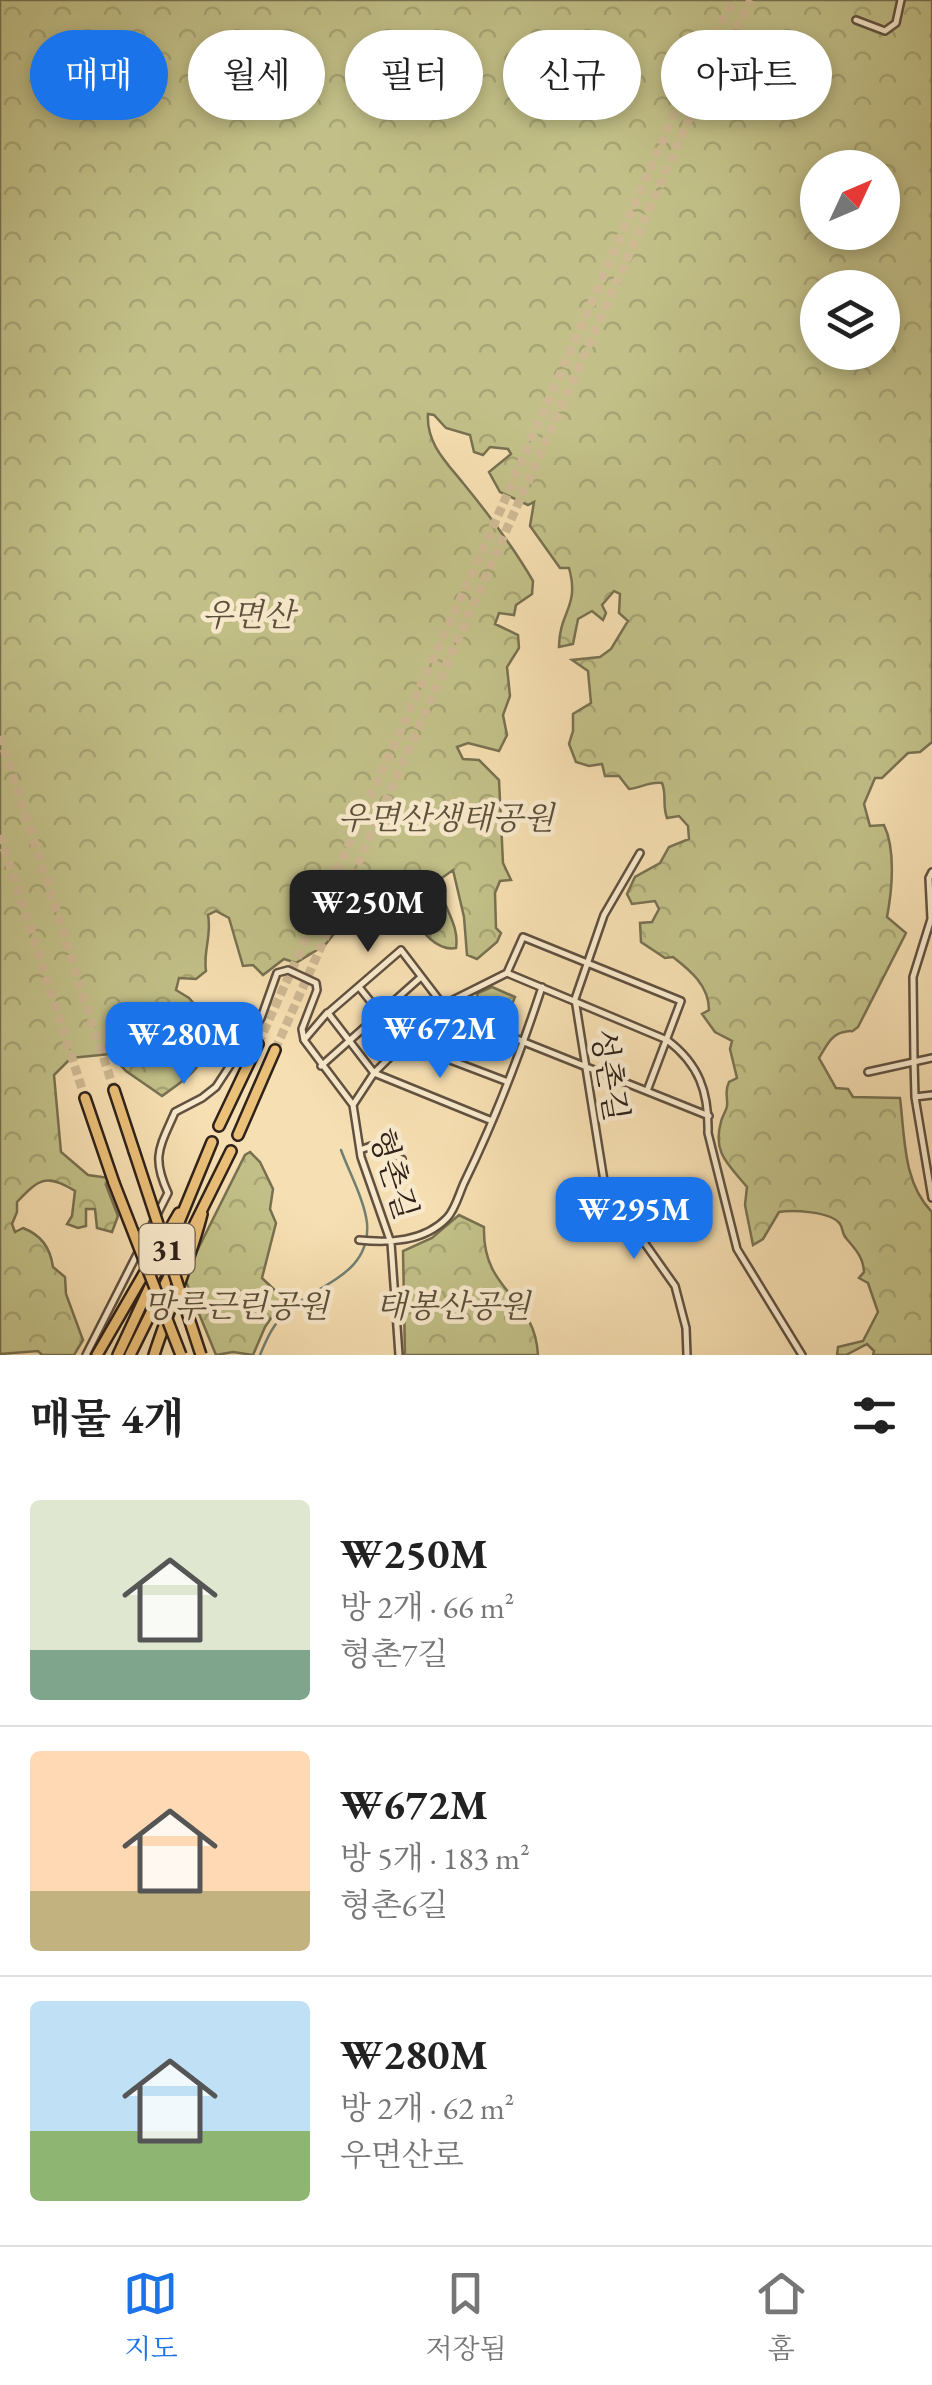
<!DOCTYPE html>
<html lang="ko">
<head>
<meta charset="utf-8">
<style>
  body { margin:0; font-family:"EB Garamond","Noto Serif KR",serif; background:#f6f6f6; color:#222; height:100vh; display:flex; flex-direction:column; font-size:38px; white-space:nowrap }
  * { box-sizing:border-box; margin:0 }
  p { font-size:32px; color:#767676 }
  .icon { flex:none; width:55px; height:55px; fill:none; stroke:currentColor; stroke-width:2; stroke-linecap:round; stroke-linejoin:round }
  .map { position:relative; height:1355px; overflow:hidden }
  .side { display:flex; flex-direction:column; background:#fff; flex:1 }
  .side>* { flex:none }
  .guide { position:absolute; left:30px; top:30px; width:872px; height:90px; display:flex; gap:20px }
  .needle { width:65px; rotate:46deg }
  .buttons { position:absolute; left:800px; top:150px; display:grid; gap:20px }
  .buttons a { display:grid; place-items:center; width:100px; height:100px; border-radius:50%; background:#fff; box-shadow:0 5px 15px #0003; font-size:50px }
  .price { position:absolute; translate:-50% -85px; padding:0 22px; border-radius:20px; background:#1a73e8; color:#fff; font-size:32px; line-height:65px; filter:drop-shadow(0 2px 5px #0008) }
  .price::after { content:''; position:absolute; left:50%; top:60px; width:30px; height:22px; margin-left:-15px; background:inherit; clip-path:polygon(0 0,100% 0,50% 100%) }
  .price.selected { background:#222; color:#fff }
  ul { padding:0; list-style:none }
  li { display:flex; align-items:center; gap:30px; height:250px; padding:0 30px }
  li+li { border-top:2px solid #e0e0e0 }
  li span { display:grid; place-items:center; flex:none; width:280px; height:200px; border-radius:10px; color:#555 }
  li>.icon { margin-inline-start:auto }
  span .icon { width:120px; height:120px; fill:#fffc; stroke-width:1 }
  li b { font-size:42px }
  h2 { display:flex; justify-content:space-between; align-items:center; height:120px; padding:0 30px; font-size:42px }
  .chip { padding:0 35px; border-radius:45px; background:#fff; box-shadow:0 5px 15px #0003; font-size:35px; line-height:90px }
  .chip.selected { background:#1a73e8; color:#fff }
  .tabs { display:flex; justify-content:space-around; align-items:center; height:140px; border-top:2px solid #e0e0e0; background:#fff; font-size:28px; color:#767676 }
  .tabs a { display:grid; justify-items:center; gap:5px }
  .tabs .selected { color:#1a73e8 }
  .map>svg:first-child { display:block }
  .forest { fill:url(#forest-crowns); stroke:#787151; stroke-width:2.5; fill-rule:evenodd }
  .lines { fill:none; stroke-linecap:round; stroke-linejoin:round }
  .stream { stroke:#717f72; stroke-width:2.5 }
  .trunk-tunnel { stroke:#ceb994; stroke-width:9; stroke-dasharray:9 4.5; stroke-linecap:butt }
  .minor-casing { stroke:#615140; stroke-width:10 }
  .trunk-casing { stroke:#2f221a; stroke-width:14 }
  .minor { stroke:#f9eacd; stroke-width:5 }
  .trunk { stroke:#ebc079; stroke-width:9 }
  .trunk-bridge-casing { stroke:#2f221a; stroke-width:14; stroke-linecap:butt }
  .trunk-bridge { stroke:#ebc079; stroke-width:9 }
  .labels { text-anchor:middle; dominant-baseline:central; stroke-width:9; stroke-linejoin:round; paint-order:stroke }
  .shield { fill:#f9eacd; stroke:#6c5e50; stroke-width:2.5 }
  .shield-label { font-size:30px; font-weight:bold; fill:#2f221a }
  .park-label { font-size:32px; font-style:italic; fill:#5b513b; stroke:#f9eacd }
  .street-label { font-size:32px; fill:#2f221a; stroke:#f9eacd }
</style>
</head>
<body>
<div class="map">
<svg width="932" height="1355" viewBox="0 0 932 1355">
  <defs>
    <pattern id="forest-crowns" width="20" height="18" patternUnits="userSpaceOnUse" patternTransform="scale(2.5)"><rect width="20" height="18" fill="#c2c088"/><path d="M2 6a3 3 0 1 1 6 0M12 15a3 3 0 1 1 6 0" fill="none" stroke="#a7a575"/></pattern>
  </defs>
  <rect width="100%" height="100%" fill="#f6dfb2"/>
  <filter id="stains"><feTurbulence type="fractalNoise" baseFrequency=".002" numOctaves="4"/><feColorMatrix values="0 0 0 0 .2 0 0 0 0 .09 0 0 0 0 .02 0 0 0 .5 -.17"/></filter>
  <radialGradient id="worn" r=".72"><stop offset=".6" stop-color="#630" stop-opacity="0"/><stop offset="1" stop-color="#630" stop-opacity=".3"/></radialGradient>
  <!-- forest -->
  <path class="forest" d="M0,0H932V742L920,752L908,753L882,778H875L864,804L870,826L884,825C896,850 892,891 887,917L906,933L858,1027C847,1035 858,1029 844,1032C831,1034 826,1047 819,1058L836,1088L848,1089L853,1097L900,1098C905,1138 903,1183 932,1212V1355H873L874,1351L867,1344L846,1355H837L838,1347L863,1341L878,1312L868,1283L859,1278L864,1272C863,1256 855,1249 846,1238C842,1234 843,1228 840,1224C831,1211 792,1210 779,1212L763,1239L753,1245L745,1205L747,1187C729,1165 712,1153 721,1122C721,1119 727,1109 727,1106C728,1096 724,1092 729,1082L737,1078L730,1049L732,1041L715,1032L702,1014L709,1010C709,986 691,971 673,957L665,958L641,942L640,923L652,922L659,909L655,901L632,904L627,894L635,877L660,863L669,847L689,839L688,826L679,816L667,818C662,805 667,795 662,783C649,781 642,788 629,789L619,776H605L602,764L589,766L576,762L569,744L573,731V714L591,703L588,671L572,660L600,657L611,649L628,621L619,613L620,594L614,591L602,605L606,613L603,620L592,611L578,619L573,644L559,647C559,612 580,607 569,568H560L530,526L534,502L528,505L500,492L489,472L511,454L508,449L490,447L483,455L474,452L470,435L446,428L434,415L428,414C426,443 446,462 463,483C486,511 515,550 533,581L532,594L516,605L514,615L499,613L495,624L518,635L519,648L507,667L510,696L503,715L507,735L499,751L468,743L457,747L463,759L479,760L499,780L503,863L511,880L500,881L495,893L496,928L501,933L497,942L477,959L467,955L464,917L453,870L439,880C440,905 460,922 456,948C428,953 411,910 391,892L378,912L337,930L325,945L296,963L284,959L263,975L253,965L243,966L229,918L216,911L208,915C212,934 203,952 206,971L196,979L179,978L176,990L189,998L206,1018C211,1062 196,1072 162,1096L126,1071L110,1054L71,1058L54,1075L61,1152L88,1175L109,1178L106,1185L118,1216L112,1232L97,1228L95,1209H86V1226L78,1228L67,1224L72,1216L75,1191C46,1173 39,1179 17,1202V1212L12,1224L15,1232L23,1228C41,1235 50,1247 53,1267L65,1277L66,1294L83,1340L74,1355H42L38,1351L0,1354ZM818,168H882V232H818ZM818,288H882V352H818Z
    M492,987L515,997L502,1028L471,1014L478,993Z
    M250,1152L260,1162L273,1189L270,1209L276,1223L262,1278L284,1299L265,1327L253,1355L233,1352L216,1355L184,1277L245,1155Z
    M459,1215L484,1227C482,1293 535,1295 538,1355H405L403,1251L432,1238Z"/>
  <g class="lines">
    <!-- stream -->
    <path class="stream" d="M260,1355C267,1338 274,1322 289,1310C320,1283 371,1274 367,1223C364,1199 349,1172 341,1150"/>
    <!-- trunk-tunnel -->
    <path class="trunk-tunnel" d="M0,736L114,1090
      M0,835L85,1098
      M258,1044L485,545L681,99L734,0
      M275,1050L695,106L751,0"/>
    <defs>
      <path id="minor" d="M856,20L885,31L896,23L901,0
        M640,853L604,915L575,999L605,1187L675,1286L686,1328L687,1355
        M932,872L929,878L931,919L913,977L914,1061L915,1097L932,1198
        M507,973L523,937L681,1001L647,1091
        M359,987L403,1042L508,1082
        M327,1013L304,1040L353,1105
        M321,1066L421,977
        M868,1072L932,1058
        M915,1097L932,1095
        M492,1121L374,1073L328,1013L401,950L443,1005L524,1042L709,1116
        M360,1150L371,1146L402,1159
        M359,1240C389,1243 424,1242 447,1218C455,1210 459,1194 464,1183C495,1120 520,1054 542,987
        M86,1355L168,1193C151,1156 160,1147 175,1112L202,1098L216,1087L261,1018L277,973L288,970L316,983L317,990L302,1029L304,1040
        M399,1355L391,1243L361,1157L353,1105L374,1073L443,1005L507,973L667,1040C699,1064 709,1092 708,1133L737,1249L802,1355"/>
      <path id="trunk" d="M114,1090L134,1151
        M85,1098L114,1183
        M219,1126L258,1044
        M238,1135L275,1050
        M97,1355L179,1213
        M118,1355L172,1239L212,1142
        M130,1355L231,1151
        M154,1355C169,1308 190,1262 202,1214"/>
    </defs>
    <!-- minor casing -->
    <use href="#minor" class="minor-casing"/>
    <!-- trunk casing -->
    <use href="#trunk" class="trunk-casing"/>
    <!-- minor -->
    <use href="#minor" class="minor"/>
    <!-- trunk -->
    <use href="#trunk" class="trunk"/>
    <defs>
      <path id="trunk-bridge" d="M134,1151L201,1355
        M114,1183L181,1355"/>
    </defs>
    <!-- trunk-bridge casing -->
    <use href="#trunk-bridge" class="trunk-bridge-casing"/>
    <!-- trunk-bridge -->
    <use href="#trunk-bridge" class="trunk-bridge"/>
  </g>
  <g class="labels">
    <!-- shield labels -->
    <rect class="shield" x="139.5" y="1224" width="55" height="50" rx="8"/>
    <g class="shield-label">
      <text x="167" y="1249">31</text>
    </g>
    <!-- park labels -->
    <g class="park-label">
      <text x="248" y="615">우면산</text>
      <text x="446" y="818">우면산생태공원</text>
      <text x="236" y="1306">망루근린공원</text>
      <text x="453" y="1306">태봉산공원</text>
    </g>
    <!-- street labels -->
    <g class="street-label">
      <text transform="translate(610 1075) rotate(81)">성촌길</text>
      <text transform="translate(394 1174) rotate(73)">형촌길</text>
    </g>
  </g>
  <rect width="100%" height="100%" filter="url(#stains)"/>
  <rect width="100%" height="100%" fill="url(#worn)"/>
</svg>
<div class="buttons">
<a><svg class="needle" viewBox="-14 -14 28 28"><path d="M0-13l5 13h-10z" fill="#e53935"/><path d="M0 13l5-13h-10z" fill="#767676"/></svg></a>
<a><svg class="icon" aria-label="layers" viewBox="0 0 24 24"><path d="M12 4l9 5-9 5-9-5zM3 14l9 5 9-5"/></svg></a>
</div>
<b class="price selected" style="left:368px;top:955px">₩250M</b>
<b class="price" style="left:440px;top:1081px">₩672M</b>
<b class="price" style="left:184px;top:1087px">₩280M</b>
<b class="price" style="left:634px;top:1262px">₩295M</b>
<div class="guide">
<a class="chip selected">매매</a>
<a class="chip">월세</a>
<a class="chip">필터</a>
<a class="chip">신규</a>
<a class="chip">아파트</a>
</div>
</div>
<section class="side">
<h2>매물 4개<svg class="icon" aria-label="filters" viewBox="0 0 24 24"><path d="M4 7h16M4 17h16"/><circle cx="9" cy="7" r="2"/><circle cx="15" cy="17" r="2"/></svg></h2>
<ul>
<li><span style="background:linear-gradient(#dfe7d0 75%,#7fa58c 0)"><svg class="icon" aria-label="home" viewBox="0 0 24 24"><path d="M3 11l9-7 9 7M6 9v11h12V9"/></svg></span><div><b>₩250M</b><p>방 2개 · 66 m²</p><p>형촌7길</p></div></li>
<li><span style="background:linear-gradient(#ffd9b3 70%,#c2b280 0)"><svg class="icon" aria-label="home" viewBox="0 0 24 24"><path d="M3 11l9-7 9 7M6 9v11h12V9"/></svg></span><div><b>₩672M</b><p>방 5개 · 183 m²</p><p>형촌6길</p></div></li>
<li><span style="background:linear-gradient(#bfe0f5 65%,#8fb573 0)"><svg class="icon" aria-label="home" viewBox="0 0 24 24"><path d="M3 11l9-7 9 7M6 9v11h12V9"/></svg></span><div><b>₩280M</b><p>방 2개 · 62 m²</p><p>우면산로</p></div></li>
</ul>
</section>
<nav class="tabs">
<a class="selected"><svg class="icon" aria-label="map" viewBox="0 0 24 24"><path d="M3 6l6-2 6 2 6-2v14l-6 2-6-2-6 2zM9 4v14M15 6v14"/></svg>지도</a>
<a><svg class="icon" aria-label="saved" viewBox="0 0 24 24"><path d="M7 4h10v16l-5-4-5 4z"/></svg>저장됨</a>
<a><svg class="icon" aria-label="home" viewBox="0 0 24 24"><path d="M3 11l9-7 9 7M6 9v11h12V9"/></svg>홈</a>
</nav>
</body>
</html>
